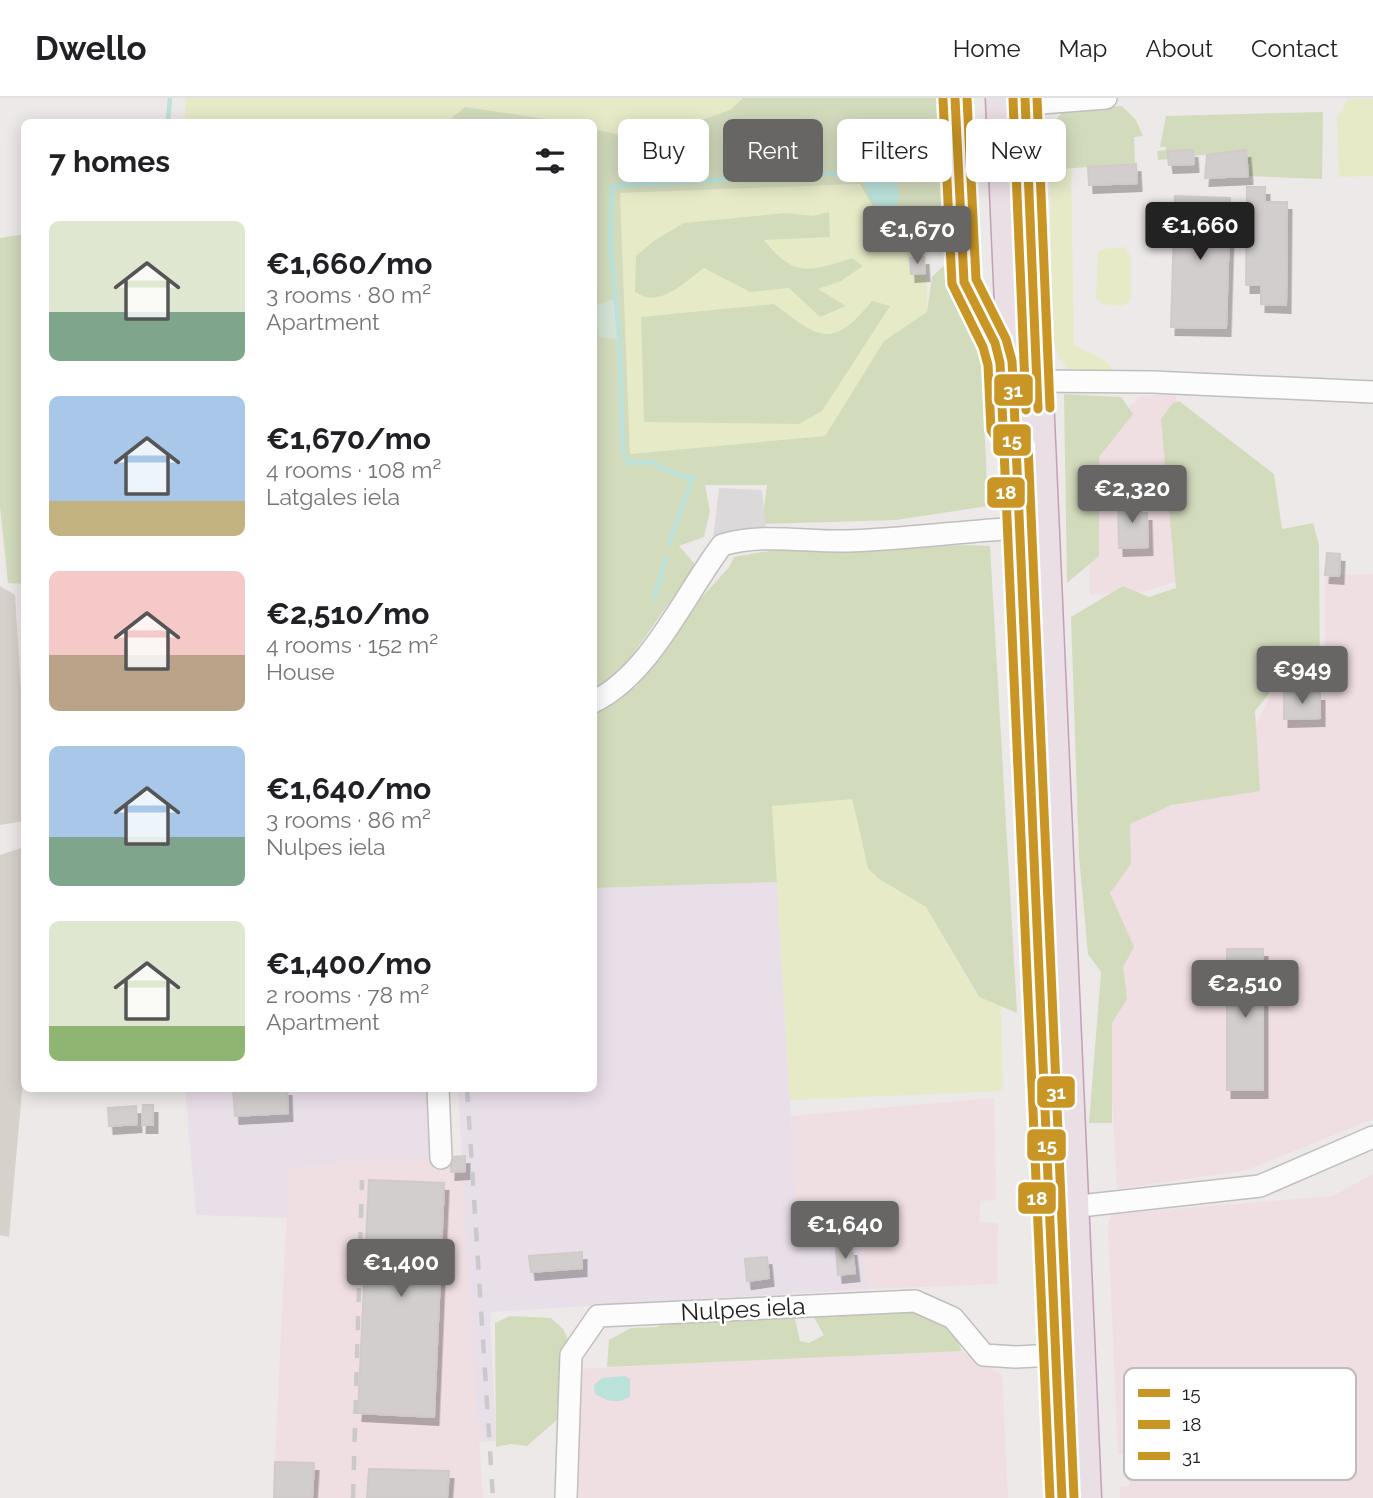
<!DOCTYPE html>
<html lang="en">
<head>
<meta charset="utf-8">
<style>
  body { margin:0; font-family:Raleway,sans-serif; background:#f6f6f6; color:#202124; height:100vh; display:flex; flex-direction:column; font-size:26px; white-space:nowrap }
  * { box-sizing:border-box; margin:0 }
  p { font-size:23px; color:#757577 }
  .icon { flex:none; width:38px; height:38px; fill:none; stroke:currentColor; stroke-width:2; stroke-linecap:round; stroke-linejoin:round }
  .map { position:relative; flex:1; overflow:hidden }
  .details { position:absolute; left:21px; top:21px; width:576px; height:973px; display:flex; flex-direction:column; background:#fff; border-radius:10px; box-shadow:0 4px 18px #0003 }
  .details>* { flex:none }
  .hud { position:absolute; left:618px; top:21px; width:649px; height:63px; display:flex; gap:14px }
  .price { position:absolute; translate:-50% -60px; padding:0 16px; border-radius:7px; background:#676665; color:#fff; font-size:23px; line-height:46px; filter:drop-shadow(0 2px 4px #0008) }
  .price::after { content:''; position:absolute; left:50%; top:42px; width:21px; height:16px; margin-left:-10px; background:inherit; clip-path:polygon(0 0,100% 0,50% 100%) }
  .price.active { background:#222; color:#fff }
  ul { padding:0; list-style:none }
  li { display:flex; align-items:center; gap:21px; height:175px; padding:0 28px }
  li span { display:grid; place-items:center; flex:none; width:196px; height:140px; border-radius:10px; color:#555 }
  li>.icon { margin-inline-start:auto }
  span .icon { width:84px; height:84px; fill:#fffc; stroke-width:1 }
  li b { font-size:30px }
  h2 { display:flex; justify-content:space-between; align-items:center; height:84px; padding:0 28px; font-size:30px }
  .tag { padding:0 24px; border-radius:10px; background:#fff; box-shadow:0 4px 18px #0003; font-size:24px; line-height:63px }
  .tag.active { background:#676665; color:#fff }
  header { display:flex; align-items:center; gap:42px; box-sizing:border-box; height:98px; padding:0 35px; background:#fff; border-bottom:2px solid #e0e0e0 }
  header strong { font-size:33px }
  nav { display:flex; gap:38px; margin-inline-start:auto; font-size:24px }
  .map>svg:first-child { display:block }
  .commercial { fill:#efdee2 }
  .industrial { fill:#e9dfe9 }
  .construction { fill:#d6d1ca }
  .grass { fill:#e6eac7 }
  .forest { fill:#d3dbbd }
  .wetland { fill:#d5e3d6 }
  .parking { fill:#dbd9d9 }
  .water { fill:#bbe1db }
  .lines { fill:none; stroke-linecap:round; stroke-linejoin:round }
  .stream { stroke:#bbe1db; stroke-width:4.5 }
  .building { fill:#d2cecd; stroke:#d1cac9; stroke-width:2; filter:url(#shadow) }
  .minor-casing { stroke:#c0bfbe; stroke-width:24 }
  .highway-casing { stroke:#c39eb6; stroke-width:33 }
  .minor { stroke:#fcfcfc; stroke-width:21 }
  .highway { stroke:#eadfe5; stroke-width:30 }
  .rail { stroke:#cbcaca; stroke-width:4.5; stroke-dasharray:14 14; stroke-linecap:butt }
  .bus-1-casing { stroke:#fff; stroke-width:14 }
  .bus-2-casing { stroke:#fff; stroke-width:14 }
  .bus-3-casing { stroke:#fff; stroke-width:14 }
  .bus-1 { stroke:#c99625; stroke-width:9 }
  .bus-2 { stroke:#c99625; stroke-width:9 }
  .bus-3 { stroke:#c99625; stroke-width:9 }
  .labels { text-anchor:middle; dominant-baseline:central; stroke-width:5; stroke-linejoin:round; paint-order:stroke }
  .street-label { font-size:24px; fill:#1f1f1f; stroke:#fff }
  .key { fill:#fff; stroke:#bcbcbc; stroke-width:2 }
  .key-label { font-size:19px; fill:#1f1f1f }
  .line-badge { stroke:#fff; stroke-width:2.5 }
  .badge-label { font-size:19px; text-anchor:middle; font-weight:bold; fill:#fff }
</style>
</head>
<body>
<header>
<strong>Dwello</strong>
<nav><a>Home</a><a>Map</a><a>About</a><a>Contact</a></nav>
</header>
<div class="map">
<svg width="1373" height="1400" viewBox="0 0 1373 1400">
  <defs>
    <filter id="shadow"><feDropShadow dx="4.5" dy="8" stdDeviation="0" flood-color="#0004"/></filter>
  </defs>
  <rect width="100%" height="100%" fill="#ede9e8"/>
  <!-- commercial -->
  <path class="commercial" d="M1176,296L1182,482L1146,493L1090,497L1088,347L1141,298Z
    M1373,476V1021L1247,1072L1117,1091L1098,731L1221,693L1272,595L1321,592L1325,584V477Z
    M994,1000L996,1102L980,1103L979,1124L998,1125L997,1186L868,1191L856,1103L796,1106L791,1018Z
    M465,1058V1073L461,1074L483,1400H273L289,1070L334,1067L343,1062Z
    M1373,1076V1400H1120V1389L1129,1388L1127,1356H1118L1108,1126L1112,1116L1333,1098Z
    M962,1253L1002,1277L1008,1400H575L578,1271Z"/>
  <!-- industrial -->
  <path class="industrial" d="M777,784L796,1106L856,1103L868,1191L490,1214L496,1343L479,1344L461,1073H465V1059H462L458,991L593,990V790Z
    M185,991H431L434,1060L343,1062L334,1067L289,1070L287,1120L196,1117Z"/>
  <!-- construction -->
  <path class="construction" d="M0,488L15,497L24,642V723L0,727Z
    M24,749V971L9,1139L0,1137V757Z"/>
  <!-- grass -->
  <path class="grass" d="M186,0H743L730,12L643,42L593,31V24H567L465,9L447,24H185Z
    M1348,1H1373V78L1339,79L1337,21Z
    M1071,69L1074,247L1105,262L1118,277C1076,276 1061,282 1052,234L1050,72Z
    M860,86L876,114L909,113L926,147L927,214L884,243L825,338L630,356L620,95Z
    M1124,149L1131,159V202L1124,208L1102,206L1096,200L1098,154L1104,151Z
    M852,700L860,740L879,781L926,809L978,899L1001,908L1003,993L790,1002L772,708Z"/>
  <!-- forest -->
  <path class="forest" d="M743,0H939L945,80L958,128L936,139L909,113L876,114L860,86L620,95L630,356L825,338L884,243L927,214L932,179L943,168L963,189V214L981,255L988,408L896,422L762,426L767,387H705L710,413L704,439L679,448L696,467L623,570L593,592V31L643,42L730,12Z
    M1122,8L1136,22L1143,38L1134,39L1135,65L1050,72C1048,4 1061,10 1122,8Z
    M465,9L567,24H447Z
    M1323,14L1322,81L1248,78L1246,52L1193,58L1192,52L1168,53V61L1158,62L1157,53L1166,52V49H1160L1166,18Z
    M829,114L830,139L764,142C794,180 809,174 852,160L863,168L841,183L818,191L846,208L820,219L789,190L750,194L704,170C684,184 660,211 635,194L636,158L655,142L684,125L786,115L813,118Z
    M24,136V486L8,485L0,409V140Z
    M872,203L890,208L822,313L799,326L644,324L641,219L774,206C820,241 832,252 872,203Z
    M1064,296L1121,299L1133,316L1099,359V458L1067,485Z
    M1179,303L1274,376L1282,431L1313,425L1319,447L1320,592L1271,593L1255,613L1260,693L1172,707L1130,726L1131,766L1110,795L1134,849L1123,869L1127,901L1112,925V1025H1089L1101,874L1088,856L1079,758L1071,519L1123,488L1149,499L1176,490L1161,321L1173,305Z
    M963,447L990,448L1017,915L979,899L926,809L879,781L868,770L852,701L772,708L777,784L593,790V613L636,589L693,509L730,468L734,459L798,448L811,454Z
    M918,1208L949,1225L962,1253L607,1269L609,1242L631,1230L657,1229L673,1219L763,1221L794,1216L800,1243L809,1245L824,1237L812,1216Z
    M510,1218L551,1220L563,1231L571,1247L559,1320L527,1348L511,1346L496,1349L495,1225Z"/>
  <!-- wetland -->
  <path class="wetland" d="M614,201L619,241L599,239L594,208Z"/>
  <!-- parking -->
  <path class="parking" d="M719,390L762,392L766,431L713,441Z"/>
  <!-- water -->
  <path class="water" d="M879,78L897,87L899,102L895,109L881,110L869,100L863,84Z
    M625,1278L630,1281V1298C620,1307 606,1303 595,1296L594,1287L602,1280Z"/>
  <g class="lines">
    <!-- stream -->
    <path class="stream" d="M168,24L170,0
      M669,446L693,378L682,379L651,364L629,365L623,355L619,236L610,144L612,88L833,75L843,79
      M654,501L666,459"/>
  </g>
  <!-- building -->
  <path class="building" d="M1193,52L1194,66L1169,67L1167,53Z
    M1246,52L1248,78L1205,80L1207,57Z
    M1136,66L1137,85L1089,87L1088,69Z
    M1247,89H1265V104H1287L1286,207L1261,206V187H1246Z
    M1175,98L1230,100L1226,230L1171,229Z
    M924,159L925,175L911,176L910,160Z
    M1136,399V415H1147L1148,449L1119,450L1118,400Z
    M1327,455L1340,456L1339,478L1325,477Z
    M1284,595H1320V620L1284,621Z
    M1227,851H1263V992H1227Z
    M233,990H287L288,1015L235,1018Z
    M143,1007H153V1027H142Z
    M136,1008L137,1026L109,1028L108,1010Z
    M465,1058V1073L451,1074V1059Z
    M369,1082L444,1085L434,1319L358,1315Z
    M836,1150H852L855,1175L838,1177Z
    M582,1154V1170L531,1174L529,1158Z
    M767,1159L769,1180L747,1183L745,1161Z
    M275,1364L314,1365L312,1400H274Z
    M369,1371L449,1373L447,1400H367Z"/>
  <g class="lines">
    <defs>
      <path id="minor" d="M1014,7L1106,0
        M1037,283L1153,284L1373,294
        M593,604C650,577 685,496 722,447C763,435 804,444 846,443C909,441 971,432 1034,429
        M438,990L441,1060
        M1062,1110L1260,1088L1373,1039
        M566,1400L571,1257L598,1218L915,1203L953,1220L984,1257L1015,1259L1056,1257"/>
      <path id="highway" d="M1001,0L1062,1400
        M1025,0L1086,1400"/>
    </defs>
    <!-- minor casing -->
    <use href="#minor" class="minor-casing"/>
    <!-- highway casing -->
    <use href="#highway" class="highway-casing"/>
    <!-- minor -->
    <use href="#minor" class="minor"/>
    <!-- highway -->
    <use href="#highway" class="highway"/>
    <!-- rail -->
    <path class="rail" d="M467,990L493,1400
      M353,1400L362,1082"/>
    <defs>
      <path id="bus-1" d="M955,0L964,184L995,245L1000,265L1003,329L1016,348L1062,1400
        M1025,0L1038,311"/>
      <path id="bus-2" d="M943,1L952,186L983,249L988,267L991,332L1004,352L1050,1400
        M1013,1L1026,312"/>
      <path id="bus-3" d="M967,0L976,181L1006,241L1012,263L1015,325L1028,347L1074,1399
        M1037,0L1050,310"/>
    </defs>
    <!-- bus-1 casing -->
    <use href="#bus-1" class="bus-1-casing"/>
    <!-- bus-2 casing -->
    <use href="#bus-2" class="bus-2-casing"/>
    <!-- bus-3 casing -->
    <use href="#bus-3" class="bus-3-casing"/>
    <!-- bus-1 -->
    <use href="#bus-1" class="bus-1"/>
    <!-- bus-2 -->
    <use href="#bus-2" class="bus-2"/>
    <!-- bus-3 -->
    <use href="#bus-3" class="bus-3"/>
  </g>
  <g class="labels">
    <!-- street labels -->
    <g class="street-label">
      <text transform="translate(743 1211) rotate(-3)">Nulpes iela</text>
    </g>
  </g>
  <!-- legend -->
  <rect x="1124" y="1270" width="232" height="112" rx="10" class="key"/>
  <rect x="1138" y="1291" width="32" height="8" fill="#c99625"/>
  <rect x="1138" y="1322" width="32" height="9" fill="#c99625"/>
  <rect x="1138" y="1354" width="32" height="8" fill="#c99625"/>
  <g class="key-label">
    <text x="1182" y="1302">15</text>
    <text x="1182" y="1333">18</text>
    <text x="1182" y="1365">31</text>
  </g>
  <g class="line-badge">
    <rect x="993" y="275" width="41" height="34" rx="7" fill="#c99625"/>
    <rect x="992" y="325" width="40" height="34" rx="7" fill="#c99625"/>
    <rect x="986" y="378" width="40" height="33" rx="7" fill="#c99625"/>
    <rect x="1036" y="977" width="40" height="34" rx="7" fill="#c99625"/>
    <rect x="1026" y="1030" width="41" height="34" rx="7" fill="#c99625"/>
    <rect x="1017" y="1083" width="40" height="34" rx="7" fill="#c99625"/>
  </g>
  <g class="badge-label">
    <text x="1013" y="299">31</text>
    <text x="1012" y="349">15</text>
    <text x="1006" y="401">18</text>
    <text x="1056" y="1001">31</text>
    <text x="1047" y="1054">15</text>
    <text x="1037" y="1107">18</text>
  </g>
</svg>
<b class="price active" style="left:1200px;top:164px">€1,660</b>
<b class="price" style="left:917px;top:168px">€1,670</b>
<b class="price" style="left:1132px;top:427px">€2,320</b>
<b class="price" style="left:1302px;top:608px">€949</b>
<b class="price" style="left:1245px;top:922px">€2,510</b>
<b class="price" style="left:845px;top:1163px">€1,640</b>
<b class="price" style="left:401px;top:1201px">€1,400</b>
<div class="hud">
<a class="tag">Buy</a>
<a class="tag active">Rent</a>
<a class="tag">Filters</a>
<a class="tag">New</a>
</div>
<section class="details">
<h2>7 homes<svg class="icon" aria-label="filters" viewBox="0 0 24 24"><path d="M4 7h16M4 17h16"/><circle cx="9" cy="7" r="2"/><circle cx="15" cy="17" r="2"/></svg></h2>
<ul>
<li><span style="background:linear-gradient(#dfe7d0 65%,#7fa58c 0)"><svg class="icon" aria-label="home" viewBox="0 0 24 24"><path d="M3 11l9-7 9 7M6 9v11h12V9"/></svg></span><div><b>€1,660/mo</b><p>3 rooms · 80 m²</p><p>Apartment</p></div></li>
<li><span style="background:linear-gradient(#a9c7e8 75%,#c2b280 0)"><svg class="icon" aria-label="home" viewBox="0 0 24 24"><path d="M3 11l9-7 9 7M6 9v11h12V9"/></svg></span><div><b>€1,670/mo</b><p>4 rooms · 108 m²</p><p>Latgales iela</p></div></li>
<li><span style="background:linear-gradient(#f6c9c9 60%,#b9a48a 0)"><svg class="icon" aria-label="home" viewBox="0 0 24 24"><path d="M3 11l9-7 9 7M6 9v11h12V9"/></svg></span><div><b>€2,510/mo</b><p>4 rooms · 152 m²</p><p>House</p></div></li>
<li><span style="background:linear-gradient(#a9c7e8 65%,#7fa58c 0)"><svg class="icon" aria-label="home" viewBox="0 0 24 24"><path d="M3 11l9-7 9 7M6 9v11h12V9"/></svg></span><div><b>€1,640/mo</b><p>3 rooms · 86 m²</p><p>Nulpes iela</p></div></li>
<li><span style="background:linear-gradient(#dfe7d0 75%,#8fb573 0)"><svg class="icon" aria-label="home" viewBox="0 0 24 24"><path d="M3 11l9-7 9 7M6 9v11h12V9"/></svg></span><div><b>€1,400/mo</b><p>2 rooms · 78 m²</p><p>Apartment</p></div></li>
</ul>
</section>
</div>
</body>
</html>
